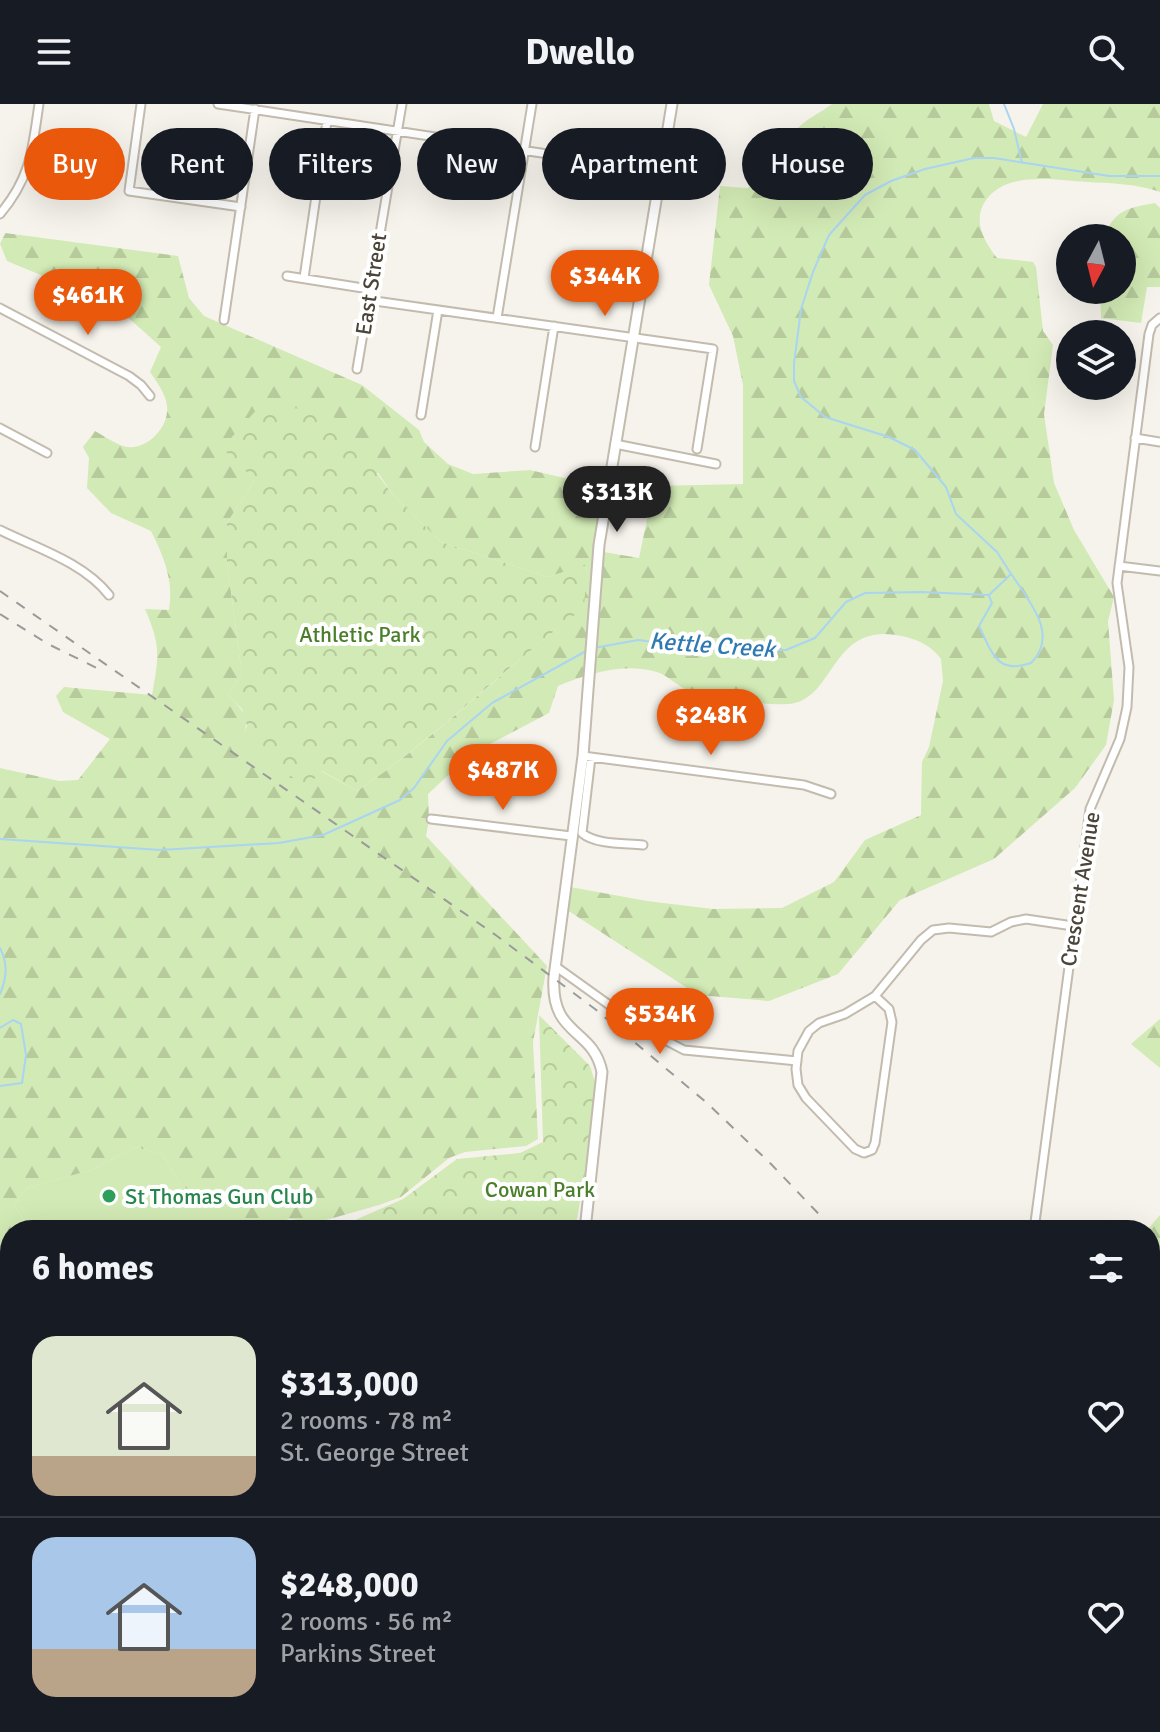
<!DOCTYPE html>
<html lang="en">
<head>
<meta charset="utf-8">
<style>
  body { margin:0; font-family:Signika,sans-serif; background:#20242c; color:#f1f3f6; height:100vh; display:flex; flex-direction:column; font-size:30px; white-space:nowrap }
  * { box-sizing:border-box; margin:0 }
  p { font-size:26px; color:#9ea1a6 }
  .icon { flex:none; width:44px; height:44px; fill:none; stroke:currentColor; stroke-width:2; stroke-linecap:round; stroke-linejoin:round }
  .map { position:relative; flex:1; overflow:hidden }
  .panel { position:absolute; left:0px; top:1116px; width:1160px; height:512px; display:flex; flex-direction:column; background:#171b24; border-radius:32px 32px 0 0; box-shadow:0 8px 32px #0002 }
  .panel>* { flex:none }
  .banner { position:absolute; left:24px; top:24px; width:1112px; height:72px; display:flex; gap:16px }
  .needle { width:52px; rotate:187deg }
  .buttons { position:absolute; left:1056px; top:120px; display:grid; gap:16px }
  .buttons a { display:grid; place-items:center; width:80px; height:80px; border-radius:50%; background:#171b24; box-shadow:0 8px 32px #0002; font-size:40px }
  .price { position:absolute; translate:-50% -68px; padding:0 18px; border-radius:28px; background:#ea580c; color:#fff; font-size:26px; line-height:52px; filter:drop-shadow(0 2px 4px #0008) }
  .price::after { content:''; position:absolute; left:50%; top:48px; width:24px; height:18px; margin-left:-12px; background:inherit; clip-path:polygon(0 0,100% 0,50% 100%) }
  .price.active { background:#222; color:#fff }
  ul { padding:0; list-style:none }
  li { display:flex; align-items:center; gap:24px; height:200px; padding:0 32px }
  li+li { border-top:2px solid #363941 }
  li span { display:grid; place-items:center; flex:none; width:224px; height:160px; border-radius:24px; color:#555 }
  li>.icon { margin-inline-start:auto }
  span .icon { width:96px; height:96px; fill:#fffc; stroke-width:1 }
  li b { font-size:34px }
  h2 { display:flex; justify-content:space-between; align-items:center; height:96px; padding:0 32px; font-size:34px }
  .chip { padding:0 28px; border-radius:36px; background:#171b24; box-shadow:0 8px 32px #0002; font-size:28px; line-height:72px }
  .chip.active { background:#ea580c; color:#fff }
  header { display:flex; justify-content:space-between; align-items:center; height:104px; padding:0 32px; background:#171b24; font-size:36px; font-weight:800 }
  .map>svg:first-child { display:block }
  .grass { fill:#d2eab5 }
  .forest { fill:url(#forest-firs); fill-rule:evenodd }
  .park { fill:url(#park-crowns) }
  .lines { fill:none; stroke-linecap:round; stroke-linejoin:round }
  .stream { stroke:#a9d4f2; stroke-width:2 }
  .minor-casing { stroke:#c2bbae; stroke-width:11 }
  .tertiary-casing { stroke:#c2bbae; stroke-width:13 }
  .motorway-casing { stroke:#e0a43c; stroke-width:16 }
  .minor { stroke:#fff; stroke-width:7 }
  .tertiary { stroke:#fff; stroke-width:9 }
  .motorway { stroke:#ffcf6e; stroke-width:12 }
  .rail { stroke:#9a9a9a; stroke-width:2; stroke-dasharray:10 10; stroke-linecap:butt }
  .leisure-dot { fill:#2e9e5b; stroke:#fff; stroke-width:3 }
  .labels { text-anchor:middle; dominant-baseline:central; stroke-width:8; stroke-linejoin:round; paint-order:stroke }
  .street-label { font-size:22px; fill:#4b4439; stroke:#fff }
  .park-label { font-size:22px; fill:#4a7f2a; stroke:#fff }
  .leisure-label { font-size:22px; fill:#27864d; stroke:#fff; text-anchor:start }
  .water-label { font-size:24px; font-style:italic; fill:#2e7ab2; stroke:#fff }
</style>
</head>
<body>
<header><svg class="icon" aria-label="menu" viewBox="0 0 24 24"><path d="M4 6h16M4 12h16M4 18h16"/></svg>Dwello<svg class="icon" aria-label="search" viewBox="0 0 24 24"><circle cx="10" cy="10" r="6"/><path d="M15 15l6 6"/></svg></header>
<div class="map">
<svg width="1160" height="1628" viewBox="0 0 1160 1628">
  <defs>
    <pattern id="forest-firs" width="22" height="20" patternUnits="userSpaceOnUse" patternTransform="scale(2)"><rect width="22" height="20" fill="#d2eab5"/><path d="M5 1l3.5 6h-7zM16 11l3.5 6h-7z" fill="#b6ca9c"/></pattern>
    <pattern id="park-crowns" width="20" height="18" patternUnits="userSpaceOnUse" patternTransform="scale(2)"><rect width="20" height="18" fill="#d2eab5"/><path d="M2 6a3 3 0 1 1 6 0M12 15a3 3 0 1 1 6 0" fill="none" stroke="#b6ca9c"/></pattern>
  </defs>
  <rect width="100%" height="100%" fill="#f6f3ec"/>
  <!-- grass -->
  <path class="grass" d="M136,1043L163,1051L179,1079L247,1118L271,1122L274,1126H30L14,1101L27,1084L91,1066Z"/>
  <!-- forest -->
  <path class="forest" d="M832,0H989L994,17L1026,33L1043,0H1160V88C1138,80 1110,79 1087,78C1054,76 1004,66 984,99C973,119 985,138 997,154L1033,158L1036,163L1043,227L1053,241L1044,310L1054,379L1074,426L1114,493L1108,517L1114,596L1106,641L1075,684L994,755L900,796L838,870L769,897L698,891L567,806L570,783L647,797L713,805L782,804L834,778L865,736L921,711L922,658L929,643L943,577L941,555C932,542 920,537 906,533C829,513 837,597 788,600C768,602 702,594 685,585C675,580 665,569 653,567C620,559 588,570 558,582L549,609L471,650L428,690L429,716L426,732L547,862L533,938L538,1035L526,1042L465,1048L449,1054L401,1093L379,1101L319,1118L289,1115L271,1122L247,1118L211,1102L179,1079L163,1051L136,1043L91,1066L27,1084L14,1101L30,1126H10V1405L0,1395V664L59,677L78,676L110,635L63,608L56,592L64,583L152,591C159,552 161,542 145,505L169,506C174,477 164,453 151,427L111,409L87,384L89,354L83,343L95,327C104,332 114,339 123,342C145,349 170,324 167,301C165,289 157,278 150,268L161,243L123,209L101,196L7,157L0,140L5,129L178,152L189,194L204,212L362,281L419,326L424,338L448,360L473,370L530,366L607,384L598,447L639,454L654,382L743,380V281L733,232L709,181L720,82L748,84C764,62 780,39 801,21C810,13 822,8 832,0ZM378,369L394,392L441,438L548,473L587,461L583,504C506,563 437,633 357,687L321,667L242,636C251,614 244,607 228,591L242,570L227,458V419L255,376Z
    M1155,99L1160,104V183H1147L1141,219L1101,214L1100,186H1122V134H1103C1115,106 1126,104 1155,99Z
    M1160,915V964L1131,940Z
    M1160,1111V1249L1150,1209V1126H1147Z
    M0,1568L10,1573V1618H39L41,1628H0Z
    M82,1618H723V1625L727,1628H86Z"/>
  <!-- park -->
  <path class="park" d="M262,300L331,309L394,392L441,438L548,473L587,460L584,504C506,562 437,633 357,687L322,667L306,683L241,636L247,622L242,605L228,591L242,570L227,458V419L255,376L222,344Z
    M539,911L590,962L599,991L575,1126H332L403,1095L457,1055L520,1049L543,1038Z"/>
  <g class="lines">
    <!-- stream -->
    <path class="stream" d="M1004,0L1014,25L1022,59
      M989,492L992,499L979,522C992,548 996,571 1031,559C1060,531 1028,496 1012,471
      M594,544L638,536L716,546H786L815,534L846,498L865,489L921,488L989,491L1011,470L997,448L956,410L946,383L915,346L889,333L825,313L801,293L794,277V260L801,205L813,168L829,131L865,91L891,77L925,65L974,54H994L1109,72H1160
      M0,735L160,746L279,739L323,731L400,696L414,684L447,637L492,599L588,546
      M0,844C8,860 7,873 0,890
      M0,924L13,916L21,920L26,951L22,979L0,982
      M0,1298L10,1304
      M1150,1468L1156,1459
      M633,1618L637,1625L645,1628
      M1128,1618L1139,1628
      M365,1628L368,1618"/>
    <defs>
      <path id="minor" d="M141,0L129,87L241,103
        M218,0L660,67
        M0,110C31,73 32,47 39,0
        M287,172L369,185
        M304,174L327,17
        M368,196L713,245L697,345
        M0,204L129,272L141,281L150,292
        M497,214L532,0
        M224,216L255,5
        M357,265L402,0
        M421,311L438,206
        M0,324L47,349
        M1135,334L1160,338
        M615,340L716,360
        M535,343L554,222
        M0,426C36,444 83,458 109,491
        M1119,462L1160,467
        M583,652L804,681L831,690
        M591,653L582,729C596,741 625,739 643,741
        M431,715L571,732
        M555,862L640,923L684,946L797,957
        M875,892L889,905L892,918L875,1039L872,1046L864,1049L855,1045L806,994L798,981L796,965L798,947L809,927L819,919L845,910L875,892L921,836L933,826L949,824L991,828L1011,818L1026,815L1073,822
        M1034,1126L1090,705L1120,635L1127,603L1129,563L1117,479L1149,230L1152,221L1160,214
        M1150,1441L1160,1458
        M836,1618L850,1628
        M894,1628L897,1618"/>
      <path id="tertiary" d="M585,1126L602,968C593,923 550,933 554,873L583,652L599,441L672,0
        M1016,1618L1025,1628"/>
      <path id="motorway" d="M0,1495L10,1515
        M62,1618L67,1628"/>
    </defs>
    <!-- minor casing -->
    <use href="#minor" class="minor-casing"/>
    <!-- tertiary casing -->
    <use href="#tertiary" class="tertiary-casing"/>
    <!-- motorway casing -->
    <use href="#motorway" class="motorway-casing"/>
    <!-- minor -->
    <use href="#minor" class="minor"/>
    <!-- tertiary -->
    <use href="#tertiary" class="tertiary"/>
    <!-- motorway -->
    <use href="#motorway" class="motorway"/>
    <!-- rail -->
    <path class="rail" d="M0,487L497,832L595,905L707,999L771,1060L834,1126
      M0,510L48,540L103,567
      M1150,1578L1160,1592"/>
  </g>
  <!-- markers -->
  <circle class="leisure-dot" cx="109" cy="1092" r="8"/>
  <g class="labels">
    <!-- street labels -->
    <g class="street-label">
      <text transform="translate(371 180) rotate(-81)">East Street</text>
      <text transform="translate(1080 785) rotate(-81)">Crescent Avenue</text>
    </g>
    <!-- park labels -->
    <g class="park-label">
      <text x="360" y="530">Athletic Park</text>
      <text x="540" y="1085">Cowan Park</text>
    </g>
    <!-- leisure labels -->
    <g class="leisure-label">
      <text x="125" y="1092">St Thomas Gun Club</text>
    </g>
    <!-- water labels -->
    <g class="water-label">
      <text transform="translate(712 541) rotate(4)">Kettle Creek</text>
    </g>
  </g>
</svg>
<div class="buttons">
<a><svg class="needle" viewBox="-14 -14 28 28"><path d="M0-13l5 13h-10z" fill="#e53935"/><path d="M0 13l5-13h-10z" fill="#9ea1a6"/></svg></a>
<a><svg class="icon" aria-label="layers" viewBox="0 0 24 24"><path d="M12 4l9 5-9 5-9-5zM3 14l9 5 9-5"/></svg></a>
</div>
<b class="price" style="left:605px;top:214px">$344K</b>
<b class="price" style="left:88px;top:233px">$461K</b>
<b class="price active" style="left:617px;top:430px">$313K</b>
<b class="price" style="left:711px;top:653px">$248K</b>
<b class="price" style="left:503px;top:708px">$487K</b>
<b class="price" style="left:660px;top:952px">$534K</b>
<div class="banner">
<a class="chip active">Buy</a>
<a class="chip">Rent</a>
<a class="chip">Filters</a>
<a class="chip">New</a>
<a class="chip">Apartment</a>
<a class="chip">House</a>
</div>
<section class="panel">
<h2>6 homes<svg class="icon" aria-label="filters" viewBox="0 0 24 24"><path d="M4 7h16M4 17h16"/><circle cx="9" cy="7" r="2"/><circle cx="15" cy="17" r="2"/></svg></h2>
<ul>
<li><span style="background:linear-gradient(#dfe7d0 75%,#b9a48a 0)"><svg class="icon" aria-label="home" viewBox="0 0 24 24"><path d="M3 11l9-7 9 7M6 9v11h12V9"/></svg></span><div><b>$313,000</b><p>2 rooms · 78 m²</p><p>St. George Street</p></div><svg class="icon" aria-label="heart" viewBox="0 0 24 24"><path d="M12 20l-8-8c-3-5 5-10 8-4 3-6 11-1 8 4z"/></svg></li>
<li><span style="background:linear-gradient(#a9c7e8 70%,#b9a48a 0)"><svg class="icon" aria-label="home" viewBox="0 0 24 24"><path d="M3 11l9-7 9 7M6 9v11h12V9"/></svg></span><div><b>$248,000</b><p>2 rooms · 56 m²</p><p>Parkins Street</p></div><svg class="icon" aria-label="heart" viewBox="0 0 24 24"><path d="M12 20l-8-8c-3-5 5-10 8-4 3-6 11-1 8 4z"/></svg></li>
</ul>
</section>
</div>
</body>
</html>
